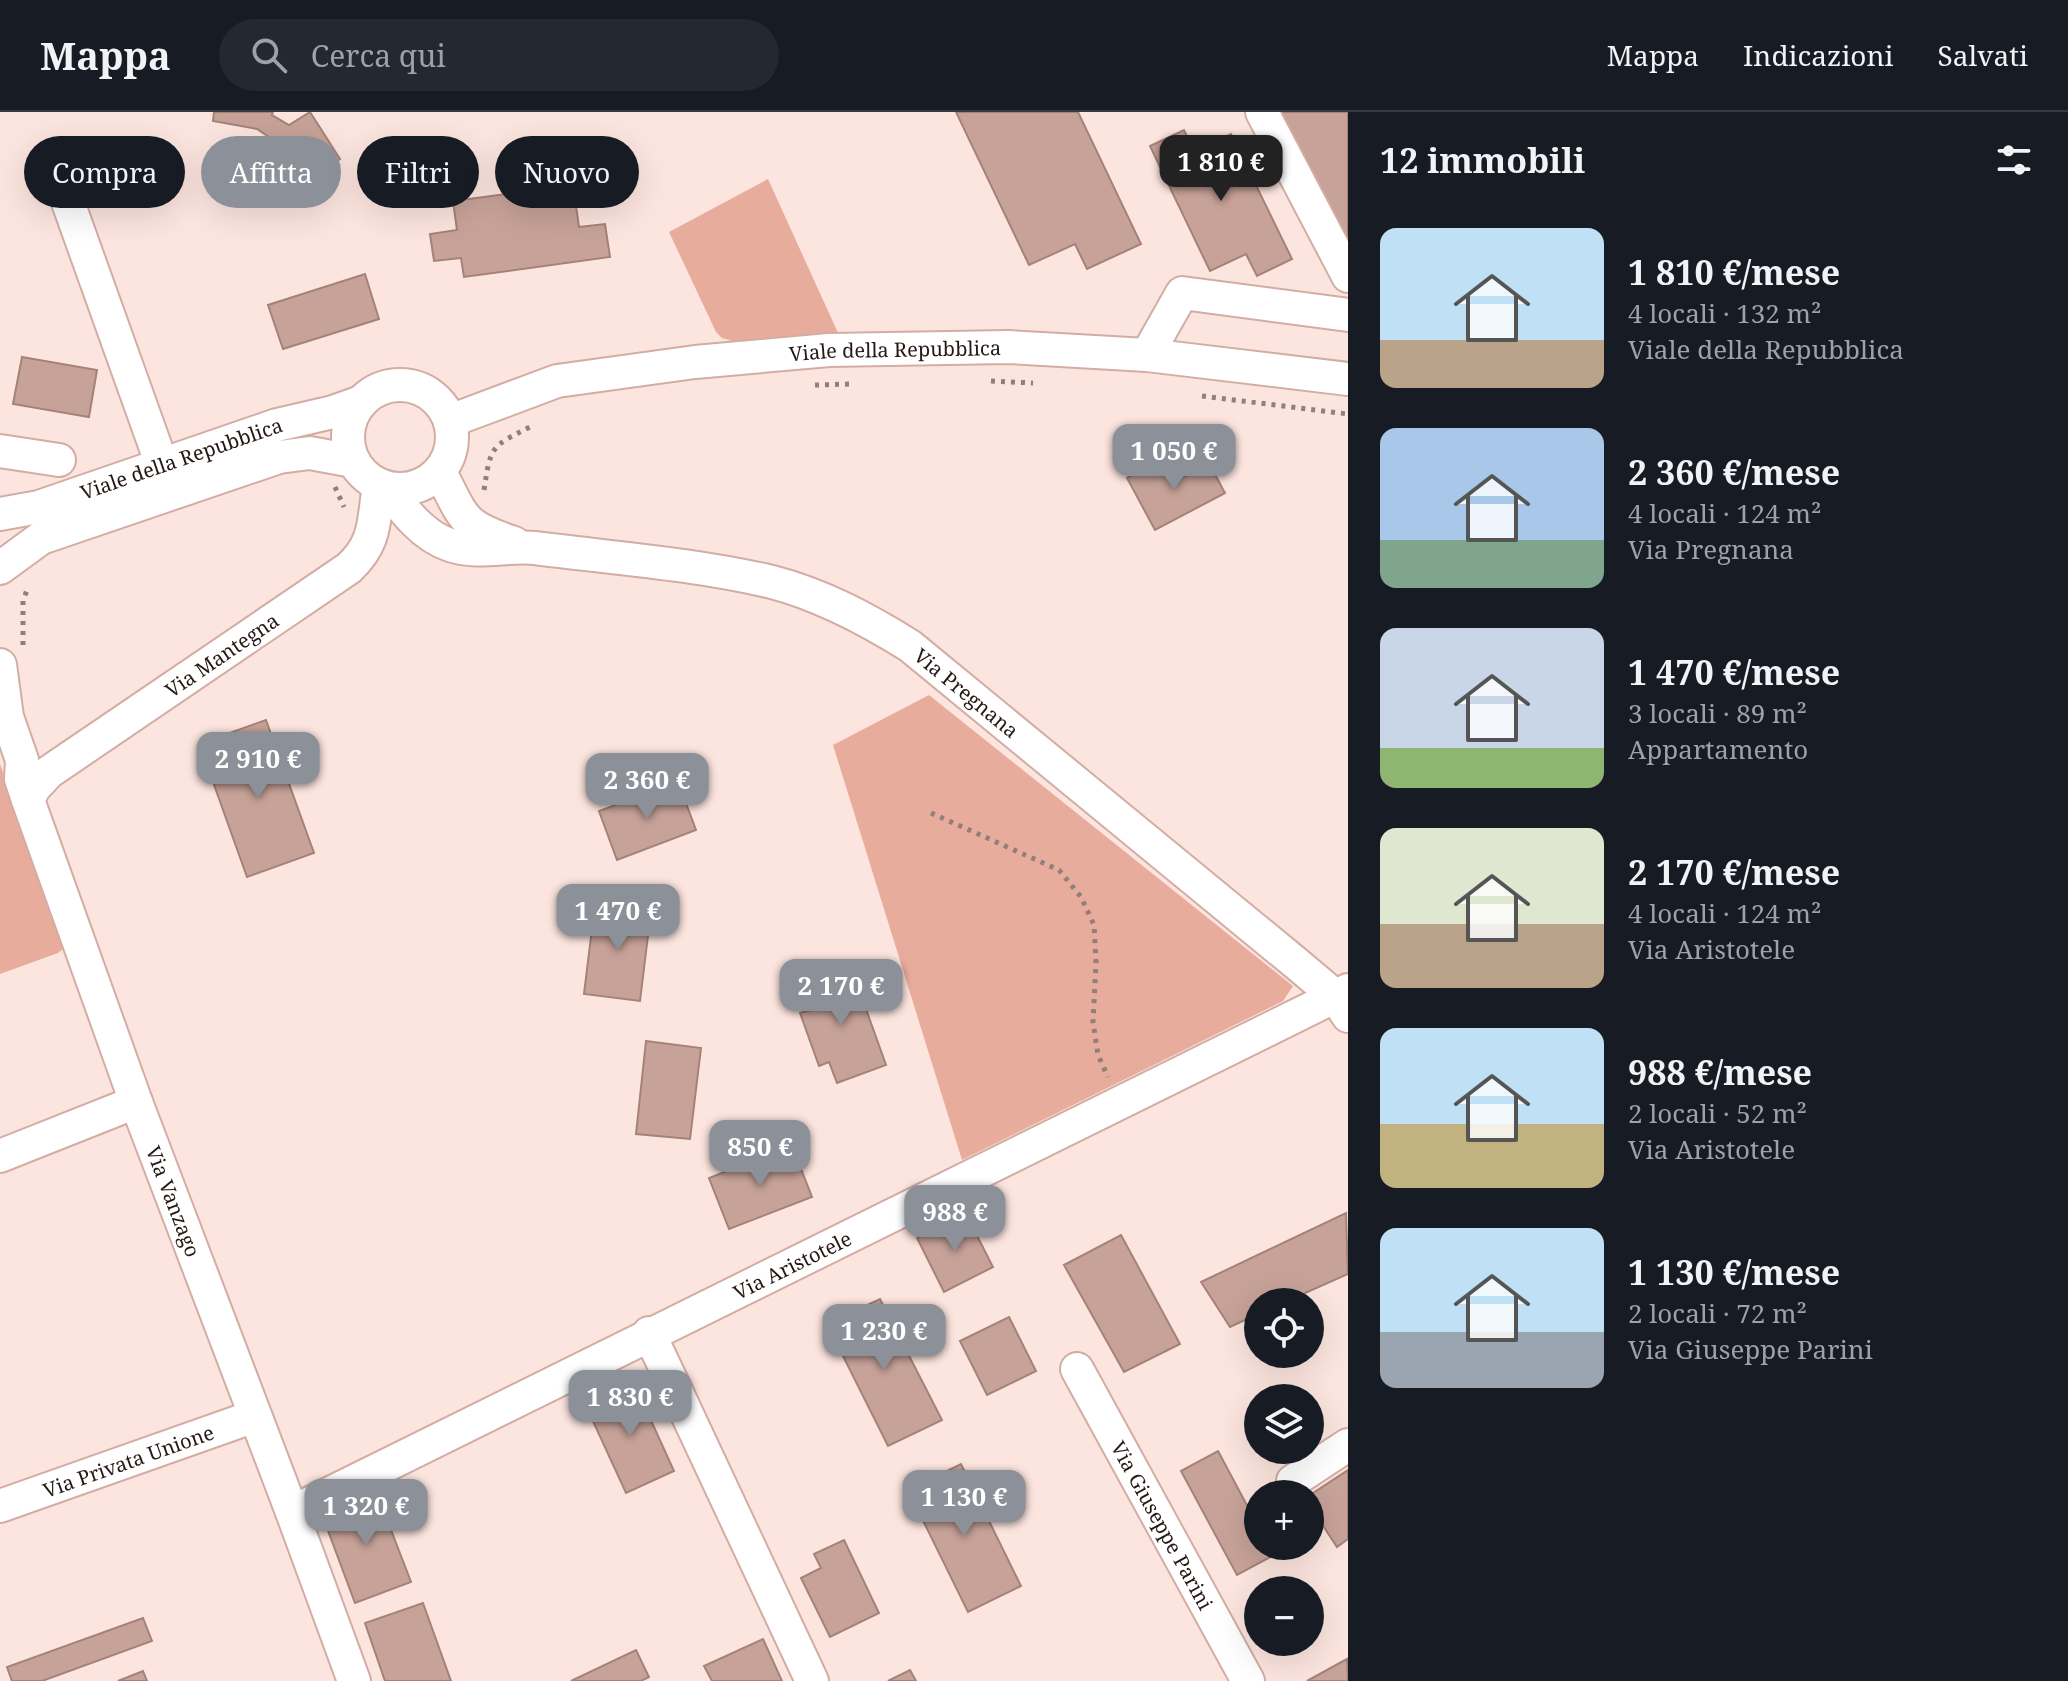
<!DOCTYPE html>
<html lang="it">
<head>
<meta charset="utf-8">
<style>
  body { margin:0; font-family:"Noto Serif",serif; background:#242831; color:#f1f3f6; height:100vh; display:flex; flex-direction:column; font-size:30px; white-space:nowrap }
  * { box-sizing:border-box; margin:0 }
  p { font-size:26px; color:#9ea1a6 }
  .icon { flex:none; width:44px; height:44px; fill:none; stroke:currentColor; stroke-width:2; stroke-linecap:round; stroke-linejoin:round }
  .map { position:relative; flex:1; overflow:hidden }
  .sheet { display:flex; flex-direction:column; background:#171b24; width:720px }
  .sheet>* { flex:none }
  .top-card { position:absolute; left:24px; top:24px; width:760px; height:72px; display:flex; gap:16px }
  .controls { position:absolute; left:1244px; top:1176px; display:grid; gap:16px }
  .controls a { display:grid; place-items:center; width:80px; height:80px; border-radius:50%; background:#171b24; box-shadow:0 8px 32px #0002; font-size:40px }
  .price { position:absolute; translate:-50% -68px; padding:0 18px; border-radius:16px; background:#8c9099; color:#fff; font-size:26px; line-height:52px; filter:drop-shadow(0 2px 4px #0008) }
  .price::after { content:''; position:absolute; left:50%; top:48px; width:24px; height:18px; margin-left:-12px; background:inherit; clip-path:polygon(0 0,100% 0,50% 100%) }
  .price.active { background:#222; color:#fff }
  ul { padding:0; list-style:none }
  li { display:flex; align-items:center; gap:24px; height:200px; padding:0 32px }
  li span { display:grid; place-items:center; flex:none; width:224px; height:160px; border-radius:16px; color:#555 }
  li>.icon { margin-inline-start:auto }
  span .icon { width:96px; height:96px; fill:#fffc; stroke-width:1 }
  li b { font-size:34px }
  h2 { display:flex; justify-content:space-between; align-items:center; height:96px; padding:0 32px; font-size:34px }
  .chip { padding:0 28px; border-radius:36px; background:#171b24; box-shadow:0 8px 32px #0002; font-size:28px; line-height:72px }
  .chip.active { background:#8c9099; color:#fff }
  header { display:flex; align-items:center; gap:48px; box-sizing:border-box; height:112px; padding:0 40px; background:#171b24; border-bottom:2px solid #363941 }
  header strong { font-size:38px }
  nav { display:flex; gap:44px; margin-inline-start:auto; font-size:28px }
  .search { width:560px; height:72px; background:#242831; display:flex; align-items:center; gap:20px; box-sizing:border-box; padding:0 28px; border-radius:44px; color:#9ea1a6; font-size:30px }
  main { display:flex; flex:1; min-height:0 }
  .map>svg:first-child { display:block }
  .green { fill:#e8ac9c }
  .building { fill:#c7a298; stroke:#a58278; stroke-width:2 }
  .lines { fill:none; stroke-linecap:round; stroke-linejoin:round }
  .minor-casing { stroke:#d3ada3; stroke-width:36 }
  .path { stroke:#917f7a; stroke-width:5; stroke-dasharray:4 6; stroke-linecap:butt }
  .minor { stroke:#fff; stroke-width:32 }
  .labels { text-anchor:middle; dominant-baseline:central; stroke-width:7; stroke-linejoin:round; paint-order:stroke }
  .street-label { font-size:20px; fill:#261915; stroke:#fff7f4 }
</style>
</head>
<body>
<header>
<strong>Mappa</strong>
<div class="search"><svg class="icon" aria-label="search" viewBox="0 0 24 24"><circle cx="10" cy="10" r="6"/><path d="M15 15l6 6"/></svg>Cerca qui</div>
<nav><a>Mappa</a><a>Indicazioni</a><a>Salvati</a></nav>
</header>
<main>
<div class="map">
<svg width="1348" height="1569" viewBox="0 0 1348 1569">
  <rect width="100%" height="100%" fill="#fde5df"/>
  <!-- green -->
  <path class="green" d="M768,67L839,223L732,229L722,226L716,220L669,120Z
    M929,583L1293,874L1283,889L962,1048L833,633Z
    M0,652L67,834L58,841L0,862Z"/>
  <!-- building -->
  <path class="building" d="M214,0H273L272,3L289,13L310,0L340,47L305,73L282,34L257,17L213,9Z
    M956,0H1078L1141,132L1087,157L1075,132L1029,153Z
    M1279,0H1348V135Z
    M1184,18L1194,40L1231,22L1292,147L1257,164L1246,142L1210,159L1150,34Z
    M573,73L579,115L605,112L610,145L464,165L461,146L434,149L430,122L457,118L453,89Z
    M365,162L379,207L283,237L268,193Z
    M22,245L97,258L89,305L13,292Z
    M1158,349L1164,361L1179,353L1185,364L1209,351L1225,381L1155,418L1127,366Z
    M266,608L314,741L247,765L203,642L225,634L221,624Z
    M678,670L696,718L617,748L599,699Z
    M595,792L651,799L640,889L584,882Z
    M852,858L886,953L837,971L829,950L819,954L800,901L811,898L802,875Z
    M646,929L701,936L690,1027L636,1022Z
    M792,1034L812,1085L729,1117L709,1066Z
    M1346,1101L1348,1162L1285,1190H1258V1202L1230,1215L1201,1170Z
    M966,1102L993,1155L944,1180L917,1126Z
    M1121,1123L1180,1232L1124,1260L1064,1153Z
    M880,1187L942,1308L888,1334L827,1212Z
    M1009,1205L1036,1259L987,1283L960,1229Z
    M634,1271L674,1359L626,1381L586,1294Z
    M1218,1339L1258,1414V1434H1269L1274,1443L1237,1463L1181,1359Z
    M961,1352L1021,1474L968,1500L908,1378Z
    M1348,1358V1427L1337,1435L1310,1394V1383Z
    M376,1379L411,1470L355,1491L321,1400Z
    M844,1428L879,1501L830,1525L801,1466L821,1456L814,1442Z
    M423,1491L451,1569H385L365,1511Z
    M143,1506L152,1529L42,1569H12L7,1555Z
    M763,1527L782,1569H712L704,1554Z
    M636,1538L649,1565L641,1569H571Z
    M1347,1547L1348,1569H1307Z
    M910,1558L916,1569H888Z
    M143,1559L147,1569H118Z"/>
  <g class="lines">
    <defs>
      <g id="minor">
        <path d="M1262,0L1348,164"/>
        <path d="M64,79L162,353"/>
        <path d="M1147,243L1182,181L1348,203"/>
        <circle cx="400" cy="325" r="52"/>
        <path id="s1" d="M450,309L557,269L695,250L829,238L1008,235L1147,243L1348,267"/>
        <path d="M0,339L59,348"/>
        <path d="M440,360C465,408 461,413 514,431"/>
        <path id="s2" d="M388,377C404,399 423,424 450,433C478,443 507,433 535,436C614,446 695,452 772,470C822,483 867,507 910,534L1297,852L1335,884L1348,904"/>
        <path id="s3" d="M0,402L39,395L277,313L333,300L361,290"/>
        <path d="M0,456L41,426L279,345L310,341L353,349"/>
        <path id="s4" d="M0,553L7,605L22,648L21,667L28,688L136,990L292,1400L354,1569"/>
        <path id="s5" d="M28,688L34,676L49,660L349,456C377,430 373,409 379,374"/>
        <path d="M0,1044L136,990"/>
        <path d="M649,1221L812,1569"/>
        <path id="s6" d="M1077,1257L1248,1569"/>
        <path d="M1293,1369L1348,1333"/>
        <path id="s7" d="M0,1394L255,1304"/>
        <path id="s8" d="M292,1400L1348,878"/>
      </g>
    </defs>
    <!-- minor casing -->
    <use href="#minor" class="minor-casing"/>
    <!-- path -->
    <path class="path" d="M991,269L1033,271
      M815,273L853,272
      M1202,284L1348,302
      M335,375L344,395
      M484,378C491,334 490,335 530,315
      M23,533V489L28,475
      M931,701L1059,758L1081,785L1094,813L1096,850L1093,910L1098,943L1108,965"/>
    <!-- minor -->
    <use href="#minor" class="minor"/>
  </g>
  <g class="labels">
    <!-- street labels -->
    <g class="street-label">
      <text stroke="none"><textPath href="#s1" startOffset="454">Viale della Repubblica</textPath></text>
      <text stroke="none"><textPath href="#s3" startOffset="190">Viale della Repubblica</textPath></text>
      <text stroke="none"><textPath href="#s5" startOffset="244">Via Mantegna</textPath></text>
      <text stroke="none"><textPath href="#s2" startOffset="636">Via Pregnana</textPath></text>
      <text stroke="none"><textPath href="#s4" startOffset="566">Via Vanzago</textPath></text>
      <text stroke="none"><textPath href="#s8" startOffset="558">Via Aristotele</textPath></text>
      <text stroke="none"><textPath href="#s7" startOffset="136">Via Privata Unione</textPath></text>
      <text stroke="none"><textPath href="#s6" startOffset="178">Via Giuseppe Parini</textPath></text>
    </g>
  </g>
</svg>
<div class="controls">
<a><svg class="icon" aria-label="locate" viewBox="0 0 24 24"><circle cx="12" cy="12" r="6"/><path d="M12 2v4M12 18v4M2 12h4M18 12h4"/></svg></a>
<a><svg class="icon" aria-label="layers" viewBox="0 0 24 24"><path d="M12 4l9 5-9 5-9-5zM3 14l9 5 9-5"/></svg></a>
<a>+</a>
<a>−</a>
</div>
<b class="price active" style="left:1221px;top:91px">1 810 €</b>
<b class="price" style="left:1174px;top:380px">1 050 €</b>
<b class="price" style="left:258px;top:688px">2 910 €</b>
<b class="price" style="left:647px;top:709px">2 360 €</b>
<b class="price" style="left:618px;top:840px">1 470 €</b>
<b class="price" style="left:841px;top:915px">2 170 €</b>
<b class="price" style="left:760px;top:1076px">850 €</b>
<b class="price" style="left:955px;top:1141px">988 €</b>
<b class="price" style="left:884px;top:1260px">1 230 €</b>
<b class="price" style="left:630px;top:1326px">1 830 €</b>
<b class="price" style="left:964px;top:1426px">1 130 €</b>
<b class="price" style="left:366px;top:1435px">1 320 €</b>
<div class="top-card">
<a class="chip">Compra</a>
<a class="chip active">Affitta</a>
<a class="chip">Filtri</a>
<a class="chip">Nuovo</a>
</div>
</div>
<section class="sheet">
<h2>12 immobili<svg class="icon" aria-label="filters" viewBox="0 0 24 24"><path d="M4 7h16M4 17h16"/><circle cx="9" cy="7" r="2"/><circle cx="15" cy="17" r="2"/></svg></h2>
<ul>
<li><span style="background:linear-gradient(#bfe0f5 70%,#b9a48a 0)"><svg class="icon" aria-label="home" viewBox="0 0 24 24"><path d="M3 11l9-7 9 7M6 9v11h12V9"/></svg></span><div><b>1 810 €/mese</b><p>4 locali · 132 m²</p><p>Viale della Repubblica</p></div></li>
<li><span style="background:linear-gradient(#a9c7e8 70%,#7fa58c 0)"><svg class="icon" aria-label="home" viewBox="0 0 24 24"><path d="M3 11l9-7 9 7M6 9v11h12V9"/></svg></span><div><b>2 360 €/mese</b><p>4 locali · 124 m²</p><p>Via Pregnana</p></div></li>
<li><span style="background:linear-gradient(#c9d6e8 75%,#8fb573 0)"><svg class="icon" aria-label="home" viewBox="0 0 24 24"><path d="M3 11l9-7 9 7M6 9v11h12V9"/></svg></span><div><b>1 470 €/mese</b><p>3 locali · 89 m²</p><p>Appartamento</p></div></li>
<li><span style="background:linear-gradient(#dfe7d0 60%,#b9a48a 0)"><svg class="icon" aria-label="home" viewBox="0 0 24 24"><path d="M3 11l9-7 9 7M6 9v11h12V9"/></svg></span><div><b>2 170 €/mese</b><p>4 locali · 124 m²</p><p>Via Aristotele</p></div></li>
<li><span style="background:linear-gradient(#bfe0f5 60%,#c2b280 0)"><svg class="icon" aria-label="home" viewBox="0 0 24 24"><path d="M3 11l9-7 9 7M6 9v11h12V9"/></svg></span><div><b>988 €/mese</b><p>2 locali · 52 m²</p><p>Via Aristotele</p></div></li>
<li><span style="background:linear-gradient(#bfe0f5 65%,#9aa5b1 0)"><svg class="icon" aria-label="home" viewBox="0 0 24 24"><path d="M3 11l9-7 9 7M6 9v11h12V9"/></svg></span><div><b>1 130 €/mese</b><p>2 locali · 72 m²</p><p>Via Giuseppe Parini</p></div></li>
</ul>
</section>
</main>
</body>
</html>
